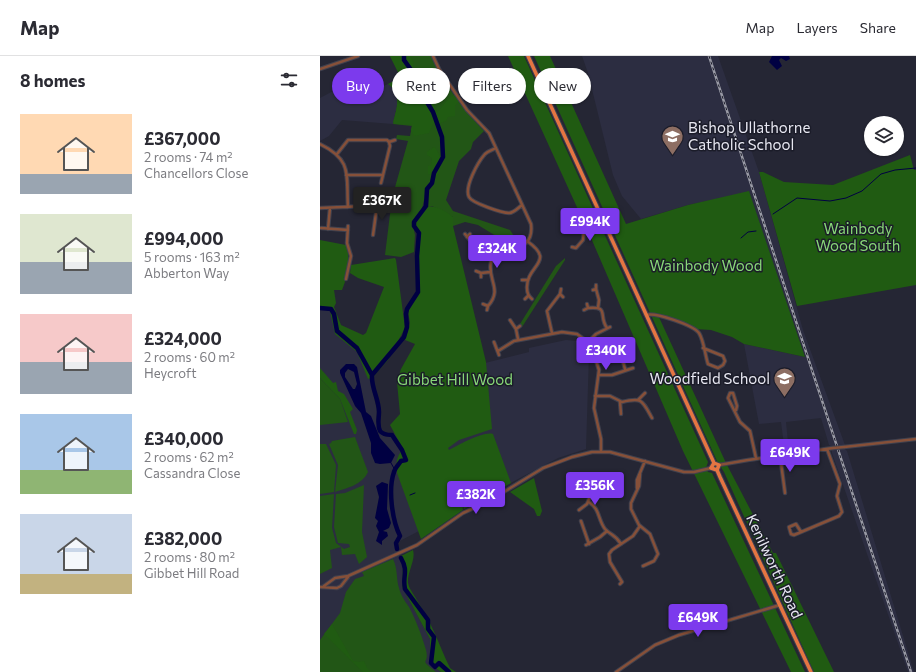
<!DOCTYPE html>
<html lang="en">
<head>
<meta charset="utf-8">
<style>
  body { margin:0; font-family:Commissioner,sans-serif; background:#f7f7f7; color:#2b2b33; height:100vh; display:flex; flex-direction:column; font-size:15px; white-space:nowrap }
  * { box-sizing:border-box; margin:0 }
  p { font-size:13px; color:#7c7c81 }
  .icon { flex:none; width:22px; height:22px; fill:none; stroke:currentColor; stroke-width:2; stroke-linecap:round; stroke-linejoin:round }
  .map { position:relative; flex:1; overflow:hidden }
  .side { display:flex; flex-direction:column; background:#fff; width:320px }
  .side>* { flex:none }
  .guide { position:absolute; left:12px; top:12px; width:380px; height:36px; display:flex; gap:8px }
  .fabs { position:absolute; left:544px; top:60px; display:grid; gap:8px }
  .fabs a { display:grid; place-items:center; width:40px; height:40px; border-radius:50%; background:#fff; box-shadow:0 1px 3px #0004; font-size:20px }
  .price { position:absolute; translate:-50% -34px; padding:0 9px; border-radius:4px; background:#7c3aed; color:#fff; font-size:13px; line-height:26px; filter:drop-shadow(0 1px 2px #0008) }
  .price::after { content:''; position:absolute; left:50%; top:24px; width:12px; height:9px; margin-left:-6px; background:inherit; clip-path:polygon(0 0,100% 0,50% 100%) }
  .price.on { background:#222; color:#fff }
  ul { padding:0; list-style:none }
  li { display:flex; align-items:center; gap:12px; height:100px; padding:0 20px }
  li span { display:grid; place-items:center; flex:none; width:112px; height:80px; border-radius:0px; color:#555 }
  li>.icon { margin-inline-start:auto }
  span .icon { width:48px; height:48px; fill:#fffc; stroke-width:1 }
  li b { font-size:17px }
  h2 { display:flex; justify-content:space-between; align-items:center; height:48px; padding:0 20px; font-size:17px }
  .tag { padding:0 14px; border-radius:18px; background:#fff; box-shadow:0 1px 3px #0004; font-size:14px; line-height:36px }
  .tag.on { background:#7c3aed; color:#fff }
  header { display:flex; align-items:center; gap:24px; box-sizing:border-box; height:56px; padding:0 20px; background:#fff; border-bottom:1px solid #e1e1e2 }
  header strong { font-size:19px }
  nav { display:flex; gap:22px; margin-inline-start:auto; font-size:14px }
  main { display:flex; flex:1; min-height:0 }
  .map>svg:first-child { display:block }
  .built { fill:#2c2d41 }
  .green { fill:#225616 }
  .forest { fill:#205b12 }
  .water { fill:#000042; fill-rule:evenodd }
  .lines { fill:none; stroke-linecap:round; stroke-linejoin:round }
  .stream { stroke:#000042; stroke-width:1 }
  .river { stroke:#000042; stroke-width:4.5 }
  .minor-casing { stroke:#40414e; stroke-width:4.5 }
  .major-casing { stroke:#40414e; stroke-width:5.5 }
  .minor { stroke:#865039; stroke-width:2.5 }
  .major { stroke:#e57542; stroke-width:3.5 }
  .rail-casing { stroke:#9a9ba6; stroke-width:2.5 }
  .rail { stroke:#1b1c29; stroke-width:1; stroke-dasharray:3; stroke-linecap:butt }
  .minor-bridge-casing { stroke:#40414e; stroke-width:4.5; stroke-linecap:butt }
  .minor-bridge { stroke:#865039; stroke-width:2.5 }
  .labels { text-anchor:middle; dominant-baseline:central; stroke-width:3; stroke-linejoin:round; paint-order:stroke }
  .poi-label { font-size:15px; fill:#e7e7f1; stroke:#1b1c29; text-anchor:start }
  .park-label { font-size:15px; fill:#88d778; stroke:#1b1c29 }
  .street-label { font-size:15px; fill:#e7e7f1; stroke:#1b1c29 }
</style>
</head>
<body>
<header>
<strong>Map</strong>
<nav><a>Map</a><a>Layers</a><a>Share</a></nav>
</header>
<main>
<section class="side">
<h2>8 homes<svg class="icon" aria-label="filters" viewBox="0 0 24 24"><path d="M4 7h16M4 17h16"/><circle cx="9" cy="7" r="2"/><circle cx="15" cy="17" r="2"/></svg></h2>
<ul>
<li><span style="background:linear-gradient(#ffd9b3 75%,#9aa5b1 0)"><svg class="icon" aria-label="home" viewBox="0 0 24 24"><path d="M3 11l9-7 9 7M6 9v11h12V9"/></svg></span><div><b>£367,000</b><p>2 rooms · 74 m²</p><p>Chancellors Close</p></div></li>
<li><span style="background:linear-gradient(#dfe7d0 60%,#9aa5b1 0)"><svg class="icon" aria-label="home" viewBox="0 0 24 24"><path d="M3 11l9-7 9 7M6 9v11h12V9"/></svg></span><div><b>£994,000</b><p>5 rooms · 163 m²</p><p>Abberton Way</p></div></li>
<li><span style="background:linear-gradient(#f6c9c9 60%,#9aa5b1 0)"><svg class="icon" aria-label="home" viewBox="0 0 24 24"><path d="M3 11l9-7 9 7M6 9v11h12V9"/></svg></span><div><b>£324,000</b><p>2 rooms · 60 m²</p><p>Heycroft</p></div></li>
<li><span style="background:linear-gradient(#a9c7e8 70%,#8fb573 0)"><svg class="icon" aria-label="home" viewBox="0 0 24 24"><path d="M3 11l9-7 9 7M6 9v11h12V9"/></svg></span><div><b>£340,000</b><p>2 rooms · 62 m²</p><p>Cassandra Close</p></div></li>
<li><span style="background:linear-gradient(#c9d6e8 75%,#c2b280 0)"><svg class="icon" aria-label="home" viewBox="0 0 24 24"><path d="M3 11l9-7 9 7M6 9v11h12V9"/></svg></span><div><b>£382,000</b><p>2 rooms · 80 m²</p><p>Gibbet Hill Road</p></div></li>
</ul>
</section>
<div class="map">
<svg width="596" height="616" viewBox="0 0 596 616">
  <rect width="100%" height="100%" fill="#252634"/>
  <!-- built -->
  <path class="built" d="M262,0H398L439,116L483,274L525,389L524,392L527,395L594,616H588L512,397V391L509,389L501,362L466,366L469,396L465,397L461,366L439,368L424,288L485,301L429,136L368,149L321,163L302,140L293,119L268,17Z
    M68,28L74,32L78,46L73,68L22,64L9,80L0,85V42L17,33L46,38Z
    M0,252L10,254L14,268L37,295L49,319L57,355L56,364L59,376L66,381L71,380L165,307L209,296V292L246,284L257,285L269,298L266,393L238,402L76,487V493L83,510L82,531L110,583V608L121,616H0Z"/>
  <!-- green -->
  <path class="green" d="M70,0H111C124,28 143,53 164,75L153,86L151,93L139,105L126,144L133,155L190,174L194,180L202,181L200,189L184,195L176,180L158,169L145,166L133,170V161L112,150H107L108,140L104,144L102,153L92,166L95,179L94,196L81,201L65,199L72,142L88,85L76,83L77,79L90,80L92,70L73,68C76,54 83,38 68,28L81,22Z
    M245,202V204L202,271L200,268L231,218L236,210Z
    M0,322L20,343L28,366L0,369Z
    M35,381L48,416C42,429 27,432 15,436L18,409L9,388L11,387L12,385Z
    M0,388H6L16,409L14,436L0,438Z
    M44,429L42,476L47,501L39,508L35,498L22,499L21,491L10,494L12,512L0,518V440L14,438L12,472L16,487L24,493L30,491L29,488L18,487L14,471L16,438L25,437Z
    M73,503C78,513 76,523 79,532C81,540 85,545 89,551C96,564 102,580 106,594C110,610 97,601 116,616H0V584L20,557L26,536L35,523L44,520L42,516Z"/>
  <!-- forest -->
  <path class="forest" d="M70,0H90L94,7L93,11L86,16L88,20C98,29 115,39 115,53L117,56C124,50 126,42 135,39L139,45L135,50V60L128,61L126,65L118,68L116,65L113,68L109,77L94,80L91,74L92,69L75,68L73,66C77,52 82,37 68,28L81,22Z
    M188,0H204L280,168L266,171Z
    M214,0H230L306,168L368,149L429,135L485,301L424,288L412,281L391,274L375,273L338,259L406,407L453,497H456L514,616H494L404,416L397,405Z
    M114,91C121,96 123,113 117,120L108,118V110L111,109L112,102L107,99V96Z
    M590,99L594,114H596V229L477,250L439,116H443L464,126L513,129Z
    M107,150C117,150 126,155 133,161V170L166,306L172,373L139,384L128,392L129,394C139,389 163,375 173,378L191,427L144,453L140,434L143,454L101,483L77,417C76,407 76,401 83,393L70,369L80,358L77,326L81,313L95,288L85,284L90,267L88,256L99,235L98,199L101,177L95,170L94,166Z
    M282,173L388,406L386,412L388,416L392,417L485,616H471L363,395L268,175Z
    M0,184L26,189C31,203 28,220 22,234H14L16,247L14,251L21,269L43,279L46,277L64,231L38,222L30,217L31,209L75,202L76,204L85,272L68,304L53,321L48,323L37,296L15,278L10,255L0,253Z
    M0,312L13,327L16,326L18,335L24,338L33,353L30,356L37,374L36,378H34L20,343L0,322Z
    M214,422L222,455L220,460H217L214,453L190,436Z
    M93,494C96,504 87,516 88,527C89,533 95,540 98,546C112,567 119,589 130,612L136,616H121L110,608V583L82,531L83,510L79,501Z
    M12,568L33,605L39,606L44,605L47,612L51,616H43L4,578Z"/>
  <!-- water -->
  <path class="water" d="M452,0H469L470,3L466,5L461,2L459,4L462,10L457,14L449,6Z
    M26,308H34L37,311L46,356L51,360L60,382L75,399L71,407L60,408L55,407L51,397V387L41,357L35,350L20,317V314ZM28,313L34,316L37,328L35,333H33L25,321V317Z
    M62,426L68,428L67,453L71,467L69,472L63,475L67,476L68,480L62,485V489L56,485L59,476L56,470L58,465L55,462L59,441L56,430Z"/>
  <g class="lines">
    <!-- stream -->
    <path class="stream" d="M453,158L477,142L510,145L526,142L542,135L561,118L575,114L596,112
      M421,182L428,176L436,175
      M71,407L75,414
      M90,439L95,437"/>
    <!-- river -->
    <path class="river" d="M0,252L11,253L14,258L17,275L37,292L52,319
      M77,493L76,487L80,480C72,464 68,433 74,416C75,412 79,408 81,405L86,404L82,394L72,379C68,379 63,379 60,375C57,369 59,362 59,356C59,343 51,332 52,319L84,281L87,271L86,258L87,253L98,236L97,200L99,177L94,170V166L106,150L107,133L112,127L114,117L123,101L122,81L113,56L96,28L94,18L84,4V0
      M81,502C89,516 82,520 85,533L108,564V573L114,581L111,607L115,611L119,607L129,616"/>
    <defs>
      <path id="minor" d="M113,0L119,13L147,54L169,77L211,168C215,199 182,189 171,206C167,224 183,233 168,250
        M0,13L38,0
        M0,88C33,104 26,119 28,151
        M176,92C172,94 168,95 165,98C158,106 144,131 149,141C152,147 182,157 189,157C194,157 198,152 202,149
        M17,98L28,84H67L69,86L75,84
        M26,119H63L70,90L69,86
        M61,127L63,119
        M0,152L68,149
        M1,172L28,174
        M8,173L10,152
        M145,178L153,188L168,191L176,200
        M53,179L57,150
        M147,181L150,178
        M207,185C237,206 206,209 207,232C207,237 208,240 212,243
        M252,191L256,192L263,184L264,173L285,169
        M156,215L161,217V221
        M161,217L170,216
        M26,223L31,200L27,187L28,170
        M202,224H207
        M241,233L240,238L243,241
        M276,233L279,244L278,252
        M273,234L276,233V229
        M205,243L208,240
        M163,248L168,250L167,254
        M268,252C290,250 278,260 287,272
        M264,254L268,252L267,248
        M326,259C335,256 373,269 379,277C384,285 385,299 388,308L398,312L403,309L405,305L403,300L383,292
        M190,264L196,273
        M232,277L227,255L240,238
        M198,283L196,273L200,270
        M174,286L179,299
        M268,286L276,278L290,271
        M297,293L301,298L305,313
        M178,295L194,285L242,276L257,278L268,286L273,295L279,314L274,352L281,383V396
        M301,296L304,294
        M279,319H292L313,312
        M275,340H290L302,346C322,341 322,344 332,362
        M318,344L325,337
        M300,346L301,358
        M416,354L417,350L413,337H410L408,342L420,366L430,375L436,402
        M524,391L596,383
        M460,399L465,437
        M399,409L428,404L513,392
        M320,418L319,430L311,447V453L319,469L330,478L338,498L334,505L323,510
        M317,432V424L325,405
        M269,446C280,453 278,464 285,473C290,479 295,478 301,488
        M259,454L267,448L271,438L282,434
        M261,465L269,488
        M481,476L476,468L469,471L471,478L474,479L519,460L522,456L517,440L520,428L507,393
        M266,489L280,481L287,475
        M300,528L302,526L290,506L289,498L292,494L313,480L320,470
        M4,530L15,522L28,520L97,489L143,457L169,445L223,412L252,401L272,396H290L364,416H374L391,412
        M0,531L17,532L21,530L28,521
        M296,616L335,589L359,579L460,549"/>
      <path id="major" d="M208,0L394,407L399,409L397,414L400,421L491,616
        M394,407L391,412L397,414"/>
    </defs>
    <!-- minor casing -->
    <use href="#minor" class="minor-casing"/>
    <!-- major casing -->
    <use href="#major" class="major-casing"/>
    <!-- minor -->
    <use href="#minor" class="minor"/>
    <!-- major -->
    <use href="#major" class="major"/>
    <defs>
      <path id="rail" d="M389,0L591,616"/>
    </defs>
    <!-- rail casing -->
    <use href="#rail" class="rail-casing"/>
    <!-- rail -->
    <use href="#rail" class="rail"/>
    <defs>
      <path id="minor-bridge" d="M513,392L524,391"/>
    </defs>
    <!-- minor-bridge casing -->
    <use href="#minor-bridge" class="minor-bridge-casing"/>
    <!-- minor-bridge -->
    <use href="#minor-bridge" class="minor-bridge"/>
  </g>
  <!-- icons -->
  <defs>
    <symbol id="school-pin" viewBox="-11 -11 22 30"><path d="M0 17L-7.5 6A9.5 9.5 0 1 1 7.5 6Z" fill="#8d6e63" stroke="#1b1c29"/><path d="M0-5L7-2L0 1L-7-2ZM-4 1L0 2.5L4 1V4Q0 6-4 4Z" fill="#fff"/></symbol>
  </defs>
  <g fill-rule="evenodd">
    <use href="#school-pin" x="340" y="68" width="25" height="34"/>
    <use href="#school-pin" x="452" y="310" width="25" height="34"/>
  </g>
  <g class="labels">
    <!-- poi labels -->
    <g class="poi-label">
      <text x="368" y="71">Bishop Ullathorne<tspan x="368" dy="17">Catholic School</tspan></text>
      <text x="450" y="322" text-anchor="end">Woodfield School</text>
    </g>
    <!-- park labels -->
    <g class="park-label">
      <text x="538" y="172">Wainbody<tspan x="538" dy="17">Wood South</tspan></text>
      <text x="386" y="209">Wainbody Wood</text>
      <text x="135" y="323">Gibbet Hill Wood</text>
    </g>
    <!-- street labels -->
    <g class="street-label">
      <text transform="translate(455 510) rotate(65)">Kenilworth Road</text>
    </g>
  </g>
</svg>
<div class="fabs">
<a><svg class="icon" aria-label="layers" viewBox="0 0 24 24"><path d="M12 4l9 5-9 5-9-5zM3 14l9 5 9-5"/></svg></a>
</div>
<b class="price on" style="left:62px;top:165px">£367K</b>
<b class="price" style="left:270px;top:186px">£994K</b>
<b class="price" style="left:177px;top:213px">£324K</b>
<b class="price" style="left:286px;top:315px">£340K</b>
<b class="price" style="left:470px;top:417px">£649K</b>
<b class="price" style="left:275px;top:450px">£356K</b>
<b class="price" style="left:156px;top:459px">£382K</b>
<b class="price" style="left:378px;top:582px">£649K</b>
<div class="guide">
<a class="tag on">Buy</a>
<a class="tag">Rent</a>
<a class="tag">Filters</a>
<a class="tag">New</a>
</div>
</div>
</main>
</body>
</html>
